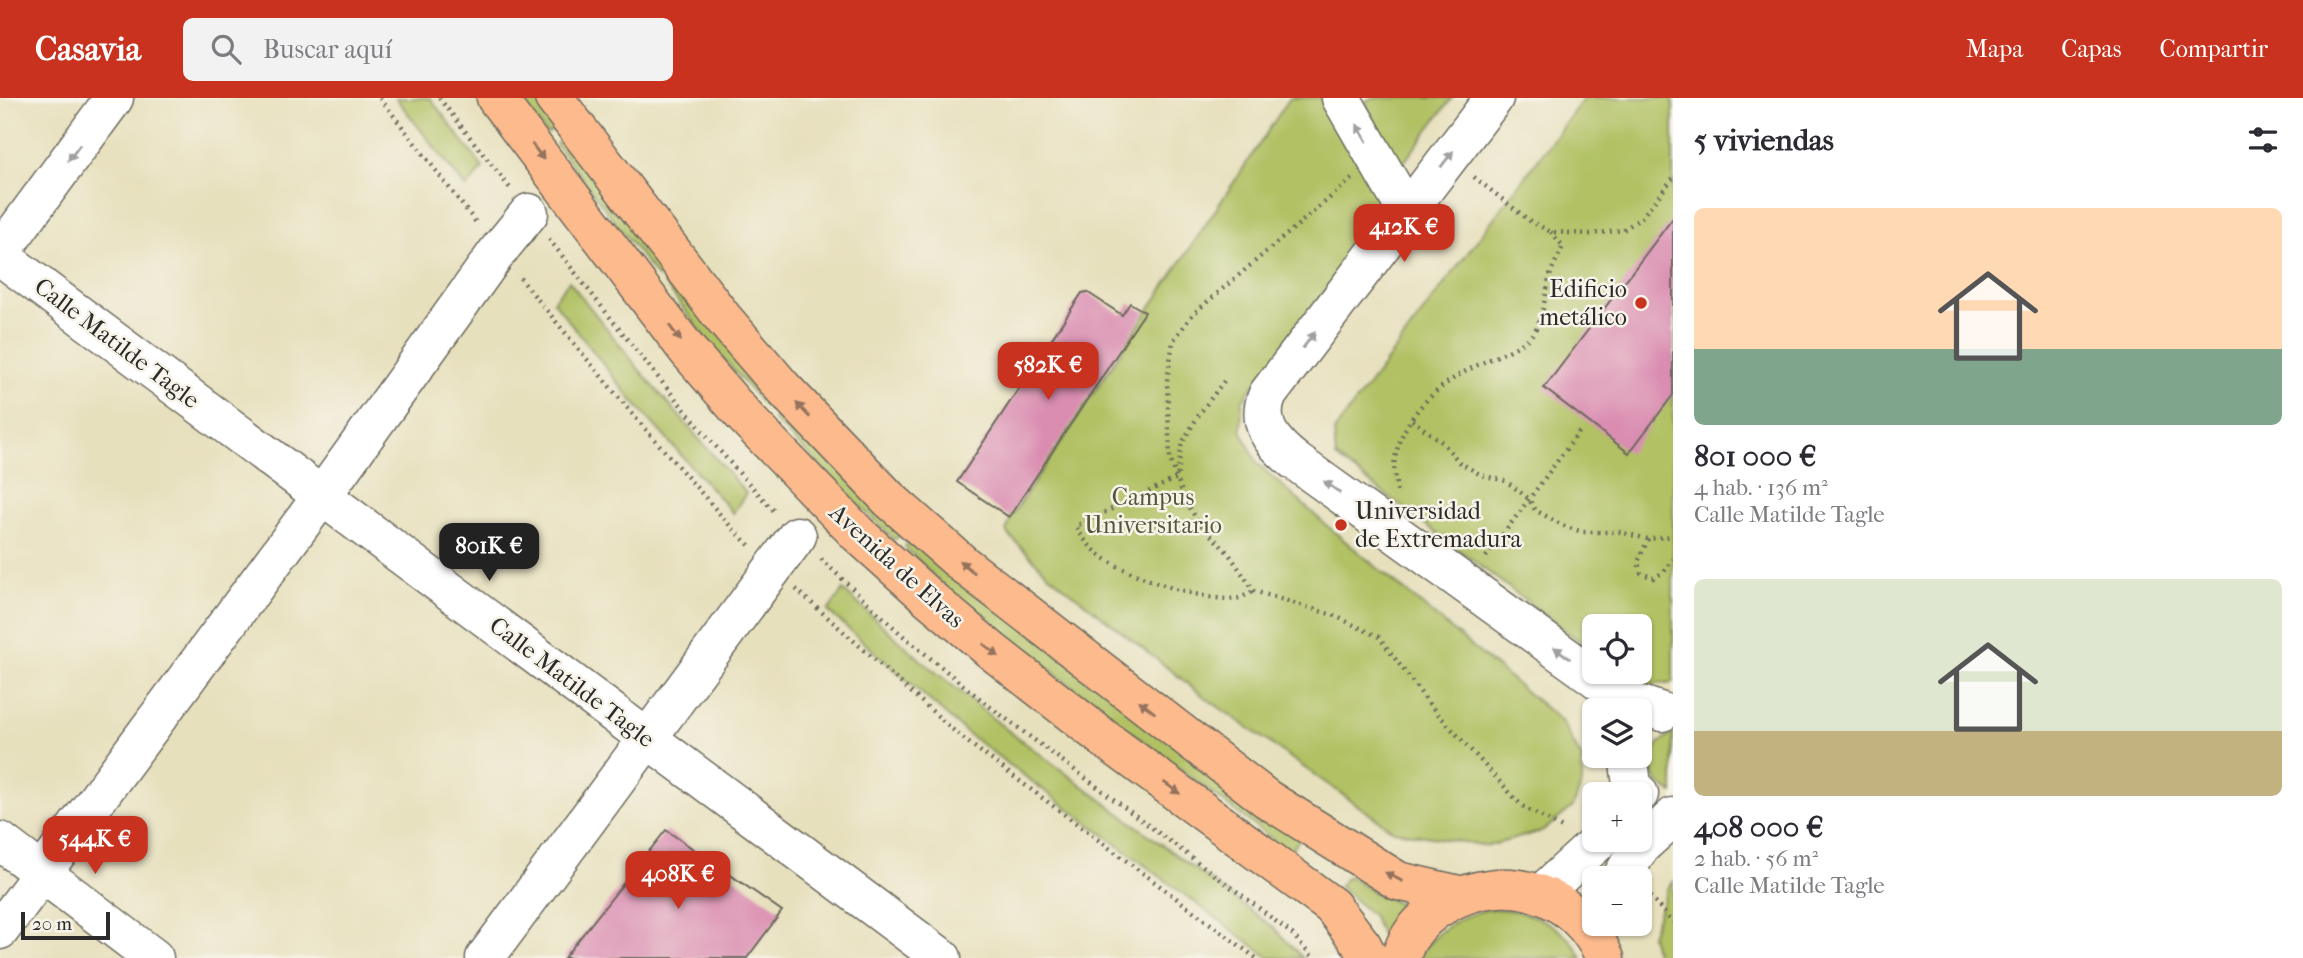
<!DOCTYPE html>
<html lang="es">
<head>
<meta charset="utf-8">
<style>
  body { margin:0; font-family:"IM FELL French Canon",serif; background:#f2f2f3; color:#2b2b33; height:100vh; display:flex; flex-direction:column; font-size:26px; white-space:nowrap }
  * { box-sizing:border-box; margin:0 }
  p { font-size:23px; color:#7c7c81 }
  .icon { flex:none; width:38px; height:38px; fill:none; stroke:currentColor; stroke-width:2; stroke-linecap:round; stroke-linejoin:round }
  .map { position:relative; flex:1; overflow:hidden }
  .drawer { display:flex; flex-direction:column; background:#fff; width:630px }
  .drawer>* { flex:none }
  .controls { position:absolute; left:1582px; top:516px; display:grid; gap:14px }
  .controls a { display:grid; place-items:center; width:70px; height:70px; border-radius:10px; background:#fff; box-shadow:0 2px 5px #0004; font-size:35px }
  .scale { position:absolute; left:21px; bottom:18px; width:89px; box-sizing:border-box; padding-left:7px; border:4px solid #2b2b2b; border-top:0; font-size:19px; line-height:24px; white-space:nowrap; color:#2b2b2b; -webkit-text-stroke:5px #f7f3e8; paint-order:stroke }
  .price { position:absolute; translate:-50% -60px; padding:0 16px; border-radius:14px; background:#c8321e; color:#fff; font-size:23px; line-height:46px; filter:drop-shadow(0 2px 4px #0008) }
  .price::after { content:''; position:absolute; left:50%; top:42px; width:21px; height:16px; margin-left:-10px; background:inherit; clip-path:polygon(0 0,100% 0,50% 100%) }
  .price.on { background:#222; color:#fff }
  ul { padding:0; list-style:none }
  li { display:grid; align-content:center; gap:14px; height:371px; padding:0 21px }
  li span { display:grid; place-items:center; height:217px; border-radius:10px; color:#555 }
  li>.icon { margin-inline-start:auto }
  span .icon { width:126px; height:126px; fill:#fffc; stroke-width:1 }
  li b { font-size:30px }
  h2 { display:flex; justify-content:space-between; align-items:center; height:84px; padding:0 21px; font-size:30px }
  header { display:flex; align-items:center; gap:42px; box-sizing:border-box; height:98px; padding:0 35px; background:#c8321e; color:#fff }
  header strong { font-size:33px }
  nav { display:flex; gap:38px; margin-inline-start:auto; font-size:24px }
  .search { width:490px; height:63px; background:#f2f2f3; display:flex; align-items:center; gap:18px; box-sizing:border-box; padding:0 24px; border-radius:10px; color:#7c7c81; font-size:26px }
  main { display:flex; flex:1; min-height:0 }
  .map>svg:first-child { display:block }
  .green { fill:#b1c164; stroke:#6e7648; stroke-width:2 }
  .building { fill:#da8db1 }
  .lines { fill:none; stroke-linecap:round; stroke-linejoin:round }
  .minor-casing { stroke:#6d6a5e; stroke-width:41 }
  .highway-casing { stroke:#6d6a5e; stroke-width:41 }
  .path { stroke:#6d6a5e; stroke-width:4.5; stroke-dasharray:2 5; stroke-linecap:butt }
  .minor { stroke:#fff; stroke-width:38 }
  .highway { stroke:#fcba8d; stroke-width:38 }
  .oneway { fill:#a0a0a0 }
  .oneway2 { fill:#94725c }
  .poi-dot { fill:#c8321e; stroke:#f7f3e8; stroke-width:2.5 }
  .labels { text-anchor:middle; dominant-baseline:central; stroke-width:5; stroke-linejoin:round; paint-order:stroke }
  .poi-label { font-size:24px; fill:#2b2b2b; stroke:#f7f3e8; text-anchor:end }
  .street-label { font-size:24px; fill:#2b2b2b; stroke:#f7f3e8 }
  .park-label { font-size:24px; fill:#53583c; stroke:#f7f3e8 }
</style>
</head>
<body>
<header>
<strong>Casavia</strong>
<div class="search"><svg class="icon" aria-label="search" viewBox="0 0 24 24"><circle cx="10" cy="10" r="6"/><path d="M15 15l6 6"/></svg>Buscar aquí</div>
<nav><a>Mapa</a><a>Capas</a><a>Compartir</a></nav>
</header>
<main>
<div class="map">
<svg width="1673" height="860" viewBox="0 0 1673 860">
  <rect width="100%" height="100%" fill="#f7f3e8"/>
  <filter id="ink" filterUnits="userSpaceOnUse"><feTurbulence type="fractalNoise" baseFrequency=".0143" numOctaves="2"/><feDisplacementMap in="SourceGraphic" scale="14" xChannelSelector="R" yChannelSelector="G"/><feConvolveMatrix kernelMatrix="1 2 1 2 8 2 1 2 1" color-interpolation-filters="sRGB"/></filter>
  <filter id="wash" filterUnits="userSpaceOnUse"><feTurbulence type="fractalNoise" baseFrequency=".00686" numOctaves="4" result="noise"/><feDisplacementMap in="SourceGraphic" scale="28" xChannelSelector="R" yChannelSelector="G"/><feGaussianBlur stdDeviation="1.57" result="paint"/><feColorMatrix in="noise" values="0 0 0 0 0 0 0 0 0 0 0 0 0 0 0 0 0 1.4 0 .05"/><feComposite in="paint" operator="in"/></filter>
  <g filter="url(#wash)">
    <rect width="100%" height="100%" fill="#e7e0bd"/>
    <!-- green -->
    <path class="green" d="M396,0H430L483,70L466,90Z
      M520,0H535L557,29L547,36Z
      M1290,0H1328L1387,110L1242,303L1241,332L1257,365L1327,428L1561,623L1582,661V685L1573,709L1543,733L1488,748L1394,733L1206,600L1048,476L1006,434L1011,419Z
      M1371,0H1452L1398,72L1365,4Z
      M1584,0H1673V584L1651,587L1622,574H1640V528H1594V554L1336,359L1334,333Z
      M565,39L666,172L657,179L556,46Z
      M673,178L775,304L768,312L714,250L664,185Z
      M569,183L642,275L746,395L733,415L631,301L553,203Z
      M783,312L904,434L894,442L773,321Z
      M911,441L1300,741L1289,754L956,500L905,449Z
      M843,492L922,563L1006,631L1273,829L1303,860H1270L968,636L828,513Z
      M1673,636V695C1644,683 1645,648 1673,636Z
      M1348,778L1382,799L1409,808L1383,841L1373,818L1339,788Z
      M1673,783V860H1657L1651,838L1668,789Z
      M1490,811C1527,811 1564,825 1582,860H1419C1436,832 1458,818 1490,811Z"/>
    <g id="blocks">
      <!-- building -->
      <path class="building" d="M1673,120V297L1629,355L1544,290Z
        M1087,194L1122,217L1130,205L1145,214L1009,419L957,384L1082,195Z
        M666,732L782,813L747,860H564Z"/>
    </g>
  </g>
  <g filter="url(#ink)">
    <use href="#blocks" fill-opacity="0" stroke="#6d6a5e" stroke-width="2"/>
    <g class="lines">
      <defs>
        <path id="minor" d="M1341,0L1407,114
          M1494,0L1268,296C1255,325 1272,345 1295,363L1626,602L1662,614
          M0,155L114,0
          M0,158L942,860
          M1628,658L1632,686L1639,696
          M0,743L154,860
          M1621,780L1641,748L1673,719
          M1541,796L1600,742
          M0,832L322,398L498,153L529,115
          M485,860L797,438"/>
        <path id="highway" d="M496,0L688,253L745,319L858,436L929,500L992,553L1106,642L1332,808L1362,847L1369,860
          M554,0L723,220L783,290L889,401L964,467L1267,701L1398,783L1459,797
          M1400,860C1403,854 1405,846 1409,840C1417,827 1430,815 1444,807C1505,770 1577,795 1605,860"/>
      </defs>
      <!-- minor casing -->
      <use href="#minor" class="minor-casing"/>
      <!-- highway casing -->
      <use href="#highway" class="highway-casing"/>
      <!-- path -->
      <path class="path" d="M380,0L478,127
        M439,0L510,90
        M1474,79L1530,123L1551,134L1591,136L1623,132L1641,120L1673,80
        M1352,81L1193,216L1173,243L1167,283L1170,361L1185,402L1199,425L1229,456L1254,493L1333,517L1379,539L1429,606L1522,708L1564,731
        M549,141C622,235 694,328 776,415
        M520,180L634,318L732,430L749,447
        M1224,283L1200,315L1182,345L1177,380L1076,428C1083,442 1092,451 1104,460C1130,478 1208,506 1239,500C1243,499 1249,495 1254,493
        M1412,322L1443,345L1459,364L1481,377L1506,383L1529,401L1535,412L1566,429L1583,434H1620L1648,441L1673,438
        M1397,393C1396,384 1393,371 1395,361C1403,315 1442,283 1482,265C1498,257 1523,249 1533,235C1544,221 1545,194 1550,178C1553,167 1559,158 1563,148L1551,134
        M1648,441L1638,464L1641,475L1653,480L1664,474L1673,461
        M1486,459L1582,330
        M821,461L902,537L989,608L1259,810L1292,836L1313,860
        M796,491L961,639L1256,860
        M1650,798L1673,825"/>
      <!-- minor -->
      <use href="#minor" class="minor"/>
      <!-- highway -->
      <use href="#highway" class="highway"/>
    </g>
    <!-- one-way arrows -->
    <defs><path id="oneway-solid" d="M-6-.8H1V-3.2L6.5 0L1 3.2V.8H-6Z" transform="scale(1.75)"/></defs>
    <g class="oneway">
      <use href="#oneway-solid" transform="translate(1362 35) rotate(-120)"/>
      <use href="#oneway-solid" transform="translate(74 55) rotate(126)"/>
      <use href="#oneway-solid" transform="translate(1447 61) rotate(-52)"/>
      <use href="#oneway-solid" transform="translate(1309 242) rotate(-53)"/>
      <use href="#oneway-solid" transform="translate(1332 389) rotate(-145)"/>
      <use href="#oneway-solid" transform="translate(1562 555) rotate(-144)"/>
    </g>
    <g class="oneway2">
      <use href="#oneway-solid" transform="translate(538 54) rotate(53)"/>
      <use href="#oneway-solid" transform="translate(675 235) rotate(53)"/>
      <use href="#oneway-solid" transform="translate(803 312) rotate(-133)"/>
      <use href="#oneway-solid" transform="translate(967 469) rotate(-141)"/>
      <use href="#oneway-solid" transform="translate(991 552) rotate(39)"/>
      <use href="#oneway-solid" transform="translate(1147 609) rotate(-142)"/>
      <use href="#oneway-solid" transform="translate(1172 690) rotate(36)"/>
      <use href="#oneway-solid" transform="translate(1394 779) rotate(-153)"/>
    </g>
  </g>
  <!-- markers -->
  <g class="poi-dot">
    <circle cx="1641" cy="205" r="7"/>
    <circle cx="1341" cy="427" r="7"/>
  </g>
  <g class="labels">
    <!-- poi labels -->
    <g class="poi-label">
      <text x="1627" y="191">Edificio<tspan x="1627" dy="28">metálico</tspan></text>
      <text x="1355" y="413" text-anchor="start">Universidad<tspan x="1355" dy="28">de Extremadura</tspan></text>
    </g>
    <!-- street labels -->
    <g class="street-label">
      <text transform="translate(117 245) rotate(37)">Calle Matilde Tagle</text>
      <text transform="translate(897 468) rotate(42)">Avenida de Elvas</text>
      <text transform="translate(572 584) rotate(37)">Calle Matilde Tagle</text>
    </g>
    <!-- park labels -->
    <g class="park-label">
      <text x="1153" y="399">Campus<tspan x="1153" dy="28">Universitario</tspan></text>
    </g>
  </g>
</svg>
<div class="controls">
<a><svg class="icon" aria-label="locate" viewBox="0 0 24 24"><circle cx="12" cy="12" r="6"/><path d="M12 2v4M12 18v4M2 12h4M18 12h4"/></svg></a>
<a><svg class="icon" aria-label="layers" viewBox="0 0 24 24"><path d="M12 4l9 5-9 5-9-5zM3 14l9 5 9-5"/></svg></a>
<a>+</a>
<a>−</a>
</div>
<div class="scale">20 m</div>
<b class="price" style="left:1404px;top:166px">412K €</b>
<b class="price" style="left:1048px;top:304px">582K €</b>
<b class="price on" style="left:489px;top:485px">801K €</b>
<b class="price" style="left:95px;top:778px">544K €</b>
<b class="price" style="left:678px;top:813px">408K €</b>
</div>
<section class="drawer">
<h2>5 viviendas<svg class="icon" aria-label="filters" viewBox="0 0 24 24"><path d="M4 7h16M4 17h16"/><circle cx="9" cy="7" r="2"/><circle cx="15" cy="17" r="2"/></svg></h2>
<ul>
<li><span style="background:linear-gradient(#ffd9b3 65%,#7fa58c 0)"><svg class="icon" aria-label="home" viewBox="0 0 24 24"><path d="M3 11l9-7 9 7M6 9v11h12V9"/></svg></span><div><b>801 000 €</b><p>4 hab. · 136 m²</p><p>Calle Matilde Tagle</p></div></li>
<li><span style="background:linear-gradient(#dfe7d0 70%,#c2b280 0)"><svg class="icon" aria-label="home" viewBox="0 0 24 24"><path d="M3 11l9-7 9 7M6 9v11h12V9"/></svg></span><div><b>408 000 €</b><p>2 hab. · 56 m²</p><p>Calle Matilde Tagle</p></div></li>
</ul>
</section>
</main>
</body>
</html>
